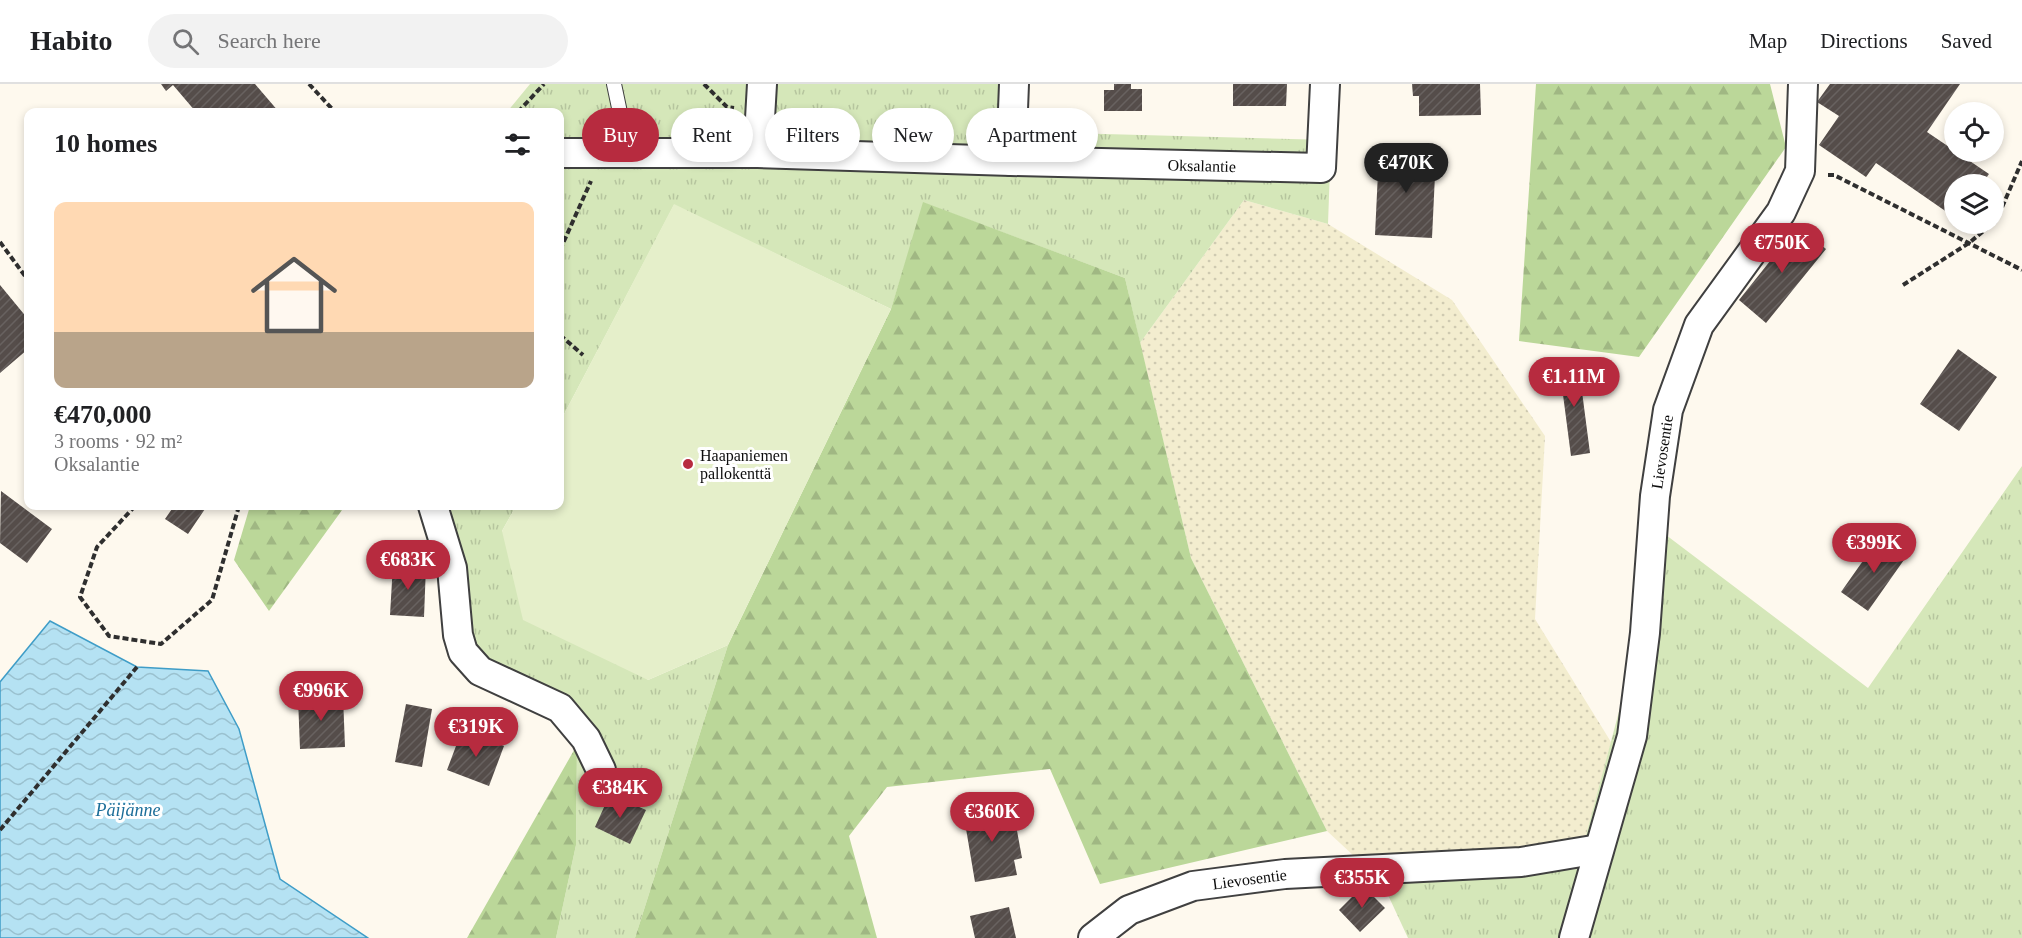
<!DOCTYPE html>
<html lang="en">
<head>
<meta charset="utf-8">
<style>
  body { margin:0; font-family:Georgia,serif; background:#f2f2f2; color:#202124; height:100vh; display:flex; flex-direction:column; font-size:22px; white-space:nowrap }
  * { box-sizing:border-box; margin:0 }
  p { font-size:20px; color:#757577 }
  .icon { flex:none; width:33px; height:33px; fill:none; stroke:currentColor; stroke-width:2; stroke-linecap:round; stroke-linejoin:round }
  .map { position:relative; flex:1; overflow:hidden }
  .sheet { position:absolute; left:24px; top:24px; width:540px; height:402px; display:flex; flex-direction:column; background:#fff; border-radius:12px; box-shadow:0 3px 9px #0003 }
  .sheet>* { flex:none }
  .hud { position:absolute; left:582px; top:24px; width:570px; height:54px; display:flex; gap:12px }
  .controls { position:absolute; left:1944px; top:18px; display:grid; gap:12px }
  .controls a { display:grid; place-items:center; width:60px; height:60px; border-radius:50%; background:#fff; box-shadow:0 3px 9px #0003; font-size:30px }
  .price { position:absolute; translate:-50% -51px; padding:0 14px; border-radius:21px; background:#b72b3f; color:#fff; font-size:20px; line-height:39px; filter:drop-shadow(0 2px 3px #0008) }
  .price::after { content:''; position:absolute; left:50%; top:36px; width:18px; height:14px; margin-left:-9px; background:inherit; clip-path:polygon(0 0,100% 0,50% 100%) }
  .price.selected { background:#222; color:#fff }
  ul { padding:0; list-style:none }
  li { display:grid; align-content:center; gap:12px; height:318px; padding:0 30px }
  li span { display:grid; place-items:center; height:186px; border-radius:12px; color:#555 }
  li>.icon { margin-inline-start:auto }
  span .icon { width:108px; height:108px; fill:#fffc; stroke-width:1 }
  li b { font-size:26px }
  h2 { display:flex; justify-content:space-between; align-items:center; height:72px; padding:0 30px; font-size:26px }
  .pill { padding:0 21px; border-radius:27px; background:#fff; box-shadow:0 3px 9px #0003; font-size:21px; line-height:54px }
  .pill.selected { background:#b72b3f; color:#fff }
  header { display:flex; align-items:center; gap:36px; box-sizing:border-box; height:84px; padding:0 30px; background:#fff; border-bottom:2px solid #e0e0e0 }
  header strong { font-size:28px }
  nav { display:flex; gap:33px; margin-inline-start:auto; font-size:21px }
  .search { width:420px; height:54px; background:#f2f2f2; display:flex; align-items:center; gap:15px; box-sizing:border-box; padding:0 21px; border-radius:33px; color:#757577; font-size:22px }
  .map>svg:first-child { display:block }
  .farmland { fill:url(#farmland-dots) }
  .grass { fill:url(#grass-tufts) }
  .forest { fill:url(#forest-firs) }
  .pitch { fill:#e5efca }
  .water { fill:url(#water-waves); stroke:#3f9dc7; stroke-width:1.5 }
  .building { fill:url(#building-hatch) }
  .lines { fill:none; stroke-linecap:round; stroke-linejoin:round }
  .service-casing { stroke:#404040; stroke-width:16 }
  .minor-casing { stroke:#404040; stroke-width:32 }
  .path { stroke:#2f2f2f; stroke-width:4; stroke-dasharray:6 3; stroke-linecap:butt }
  .service { stroke:#fff; stroke-width:14 }
  .minor { stroke:#fff; stroke-width:28 }
  .poi-dot { fill:#b72b3f; stroke:#fff; stroke-width:2 }
  .labels { text-anchor:middle; dominant-baseline:central; stroke-width:6; stroke-linejoin:round; paint-order:stroke }
  .street-label { font-size:16px; fill:#0d0d0d; stroke:#fff }
  .poi-label { font-size:16px; fill:#0d0d0d; stroke:#fff; text-anchor:start }
  .water-label { font-size:18px; font-style:italic; fill:#1c6e99; stroke:#fff }
</style>
</head>
<body>
<header>
<strong>Habito</strong>
<div class="search"><svg class="icon" aria-label="search" viewBox="0 0 24 24"><circle cx="10" cy="10" r="6"/><path d="M15 15l6 6"/></svg>Search here</div>
<nav><a>Map</a><a>Directions</a><a>Saved</a></nav>
</header>
<div class="map">
<svg width="2022" height="854" viewBox="0 0 2022 854">
  <defs>
    <pattern id="farmland-dots" width="8" height="8" patternUnits="userSpaceOnUse" patternTransform="scale(1.5)"><rect width="8" height="8" fill="#f3edcf"/><path d="M2 2h.1M6 6h.1" fill="none" stroke="#cfcab1" stroke-width="1.8" stroke-linecap="round"/></pattern>
    <pattern id="grass-tufts" width="24" height="20" patternUnits="userSpaceOnUse" patternTransform="scale(1.5)"><rect width="24" height="20" fill="#d5e7b9"/><path d="M3 7l-1-3M5 7V3M7 7l1-3M15 17l-1-3M17 17v-4M19 17l1-3" fill="none" stroke="#b6c59e"/></pattern>
    <pattern id="forest-firs" width="22" height="20" patternUnits="userSpaceOnUse" patternTransform="scale(1.5)"><rect width="22" height="20" fill="#bbd799"/><path d="M5 1l3.5 6h-7zM16 11l3.5 6h-7z" fill="#a0b783"/></pattern>
    <pattern id="water-waves" width="16" height="10" patternUnits="userSpaceOnUse" patternTransform="scale(1.5)"><rect width="16" height="10" fill="#b5e2f3"/><path d="M0 5q4-4 8 0t8 0" fill="none" stroke="#9ac1cf"/></pattern>
    <pattern id="building-hatch" width="6" height="6" patternUnits="userSpaceOnUse" patternTransform="scale(1.5)"><rect width="6" height="6" fill="#554d4a"/><path d="M-1 1l2-2M0 6l6-6M5 7l2-2" fill="none" stroke="#686260"/></pattern>
  </defs>
  <rect width="100%" height="100%" fill="#fef9ee"/>
  <!-- farmland -->
  <path class="farmland" d="M1244,116L1328,140L1452,216L1545,352L1535,535L1611,658L1577,785L1382,798L1327,747L1191,474L1140,259Z"/>
  <!-- grass -->
  <path class="grass" d="M530,0H1023V40L1049,42L1067,49L1331,56L1328,140L1244,116L1140,259L1125,194L924,119L891,225L674,121L560,338V28H507Z
    M2022,382V854H1408L1382,798L1577,785L1666,451L1868,604Z
    M439,422H516L502,447L648,596L728,561L635,854H556L576,761L577,661L597,701L611,689L596,653L468,567Z"/>
  <!-- forest -->
  <path class="forest" d="M1536,0H1770L1786,63L1639,273L1519,257Z
    M923,118L1125,194L1191,474L1327,747L1100,800L1050,685L887,703L849,752L877,854H635L728,561L891,225Z
    M250,422H345L269,527L234,476Z
    M577,661L576,761L556,854H467Z"/>
  <!-- pitch -->
  <path class="pitch" d="M674,120L891,225L728,561L648,596L523,536L502,447L516,422H560V338Z"/>
  <!-- water -->
  <path class="water" d="M50,537L137,583L208,587L239,645L280,795L368,854H0V598Z"/>
  <!-- building -->
  <path class="building" d="M161,0H255L279,28H196L173,1L166,7Z
    M1114,0H1131V5H1142V27H1104V6H1114Z
    M1233,0H1287L1286,22H1233Z
    M1412,0H1480L1481,31L1419,32V12H1413Z
    M1830,0H1960L1927,48L1989,90L1982,100H1954V133L1876,79L1866,93L1819,61L1839,32L1817,18Z
    M1379,67L1436,70L1432,154L1375,151Z
    M1798,142L1826,165L1766,239L1739,216Z
    M0,201L28,235V265L0,289Z
    M1958,265L1997,293L1959,347L1920,320Z
    M1578,277L1590,369L1571,372L1559,280Z
    M1,407L52,445L27,479L0,459Z
    M174,422H207L188,450L165,435Z
    M1879,454L1906,473L1868,527L1841,508Z
    M393,480L426,482L424,533L390,531Z
    M343,612L345,663L300,665L298,614Z
    M406,620L432,625L422,683L395,678Z
    M462,646L504,662L489,702L447,686Z
    M610,710L646,726L630,760L595,743Z
    M995,722L997,728L1013,725L1022,774L1014,776L1017,791L975,798L963,727Z
    M1363,802L1385,824L1360,848L1339,826Z
    M1009,823L1016,854H975L970,832Z"/>
  <g class="lines">
    <defs>
      <path id="service" d="M614,0L622,38L657,65"/>
      <g id="minor">
        <path id="s1" d="M560,69H758L1011,77L1321,84L1325,0"/>
        <path d="M758,69L762,0"/>
        <path d="M1011,77L1014,0"/>
        <path d="M433,422L452,484L458,551L463,568L480,587L560,624L586,655L601,686"/>
        <path id="s2" d="M1093,854L1129,826L1193,802L1285,790L1521,778L1599,765"/>
        <path id="s3" d="M1574,854L1632,652L1645,549L1655,412L1668,326L1699,241L1781,128L1800,87L1803,0"/>
      </g>
    </defs>
    <!-- service casing -->
    <use href="#service" class="service-casing"/>
    <!-- minor casing -->
    <use href="#minor" class="minor-casing"/>
    <!-- path -->
    <path class="path" d="M309,0L335,28
      M704,0L727,23L734,24
      M518,28L544,0
      M789,29L800,41
      M1828,91H1834L2022,186
      M1994,139L1997,135L2022,77
      M0,158L28,196
      M560,166L591,97
      M1903,201L1969,159L1992,140
      M560,251L583,271
      M135,422L97,463L80,513L109,552L161,560L212,516L239,422
      M0,746L137,583"/>
    <!-- service -->
    <use href="#service" class="service"/>
    <!-- minor -->
    <use href="#minor" class="minor"/>
  </g>
  <!-- markers -->
  <circle class="poi-dot" cx="688" cy="380" r="6"/>
  <g class="labels">
    <!-- street labels -->
    <g class="street-label">
      <text stroke="none"><textPath href="#s1" startOffset="642">Oksalantie</textPath></text>
      <text stroke="none"><textPath href="#s3" startOffset="496">Lievosentie</textPath></text>
      <text stroke="none"><textPath href="#s2" startOffset="171">Lievosentie</textPath></text>
    </g>
    <!-- poi labels -->
    <g class="poi-label">
      <text x="700" y="371">Haapaniemen<tspan x="700" dy="18">pallokenttä</tspan></text>
    </g>
    <!-- water labels -->
    <g class="water-label">
      <text x="128" y="726">Päijänne</text>
    </g>
  </g>
</svg>
<div class="controls">
<a><svg class="icon" aria-label="locate" viewBox="0 0 24 24"><circle cx="12" cy="12" r="6"/><path d="M12 2v4M12 18v4M2 12h4M18 12h4"/></svg></a>
<a><svg class="icon" aria-label="layers" viewBox="0 0 24 24"><path d="M12 4l9 5-9 5-9-5zM3 14l9 5 9-5"/></svg></a>
</div>
<b class="price selected" style="left:1406px;top:110px">€470K</b>
<b class="price" style="left:1782px;top:190px">€750K</b>
<b class="price" style="left:1574px;top:324px">€1.11M</b>
<b class="price" style="left:1874px;top:490px">€399K</b>
<b class="price" style="left:408px;top:507px">€683K</b>
<b class="price" style="left:321px;top:638px">€996K</b>
<b class="price" style="left:476px;top:674px">€319K</b>
<b class="price" style="left:620px;top:735px">€384K</b>
<b class="price" style="left:992px;top:759px">€360K</b>
<b class="price" style="left:1362px;top:825px">€355K</b>
<div class="hud">
<a class="pill selected">Buy</a>
<a class="pill">Rent</a>
<a class="pill">Filters</a>
<a class="pill">New</a>
<a class="pill">Apartment</a>
</div>
<section class="sheet">
<h2>10 homes<svg class="icon" aria-label="filters" viewBox="0 0 24 24"><path d="M4 7h16M4 17h16"/><circle cx="9" cy="7" r="2"/><circle cx="15" cy="17" r="2"/></svg></h2>
<ul>
<li><span style="background:linear-gradient(#ffd9b3 70%,#b9a48a 0)"><svg class="icon" aria-label="home" viewBox="0 0 24 24"><path d="M3 11l9-7 9 7M6 9v11h12V9"/></svg></span><div><b>€470,000</b><p>3 rooms · 92 m²</p><p>Oksalantie</p></div></li>
</ul>
</section>
</div>
</body>
</html>
